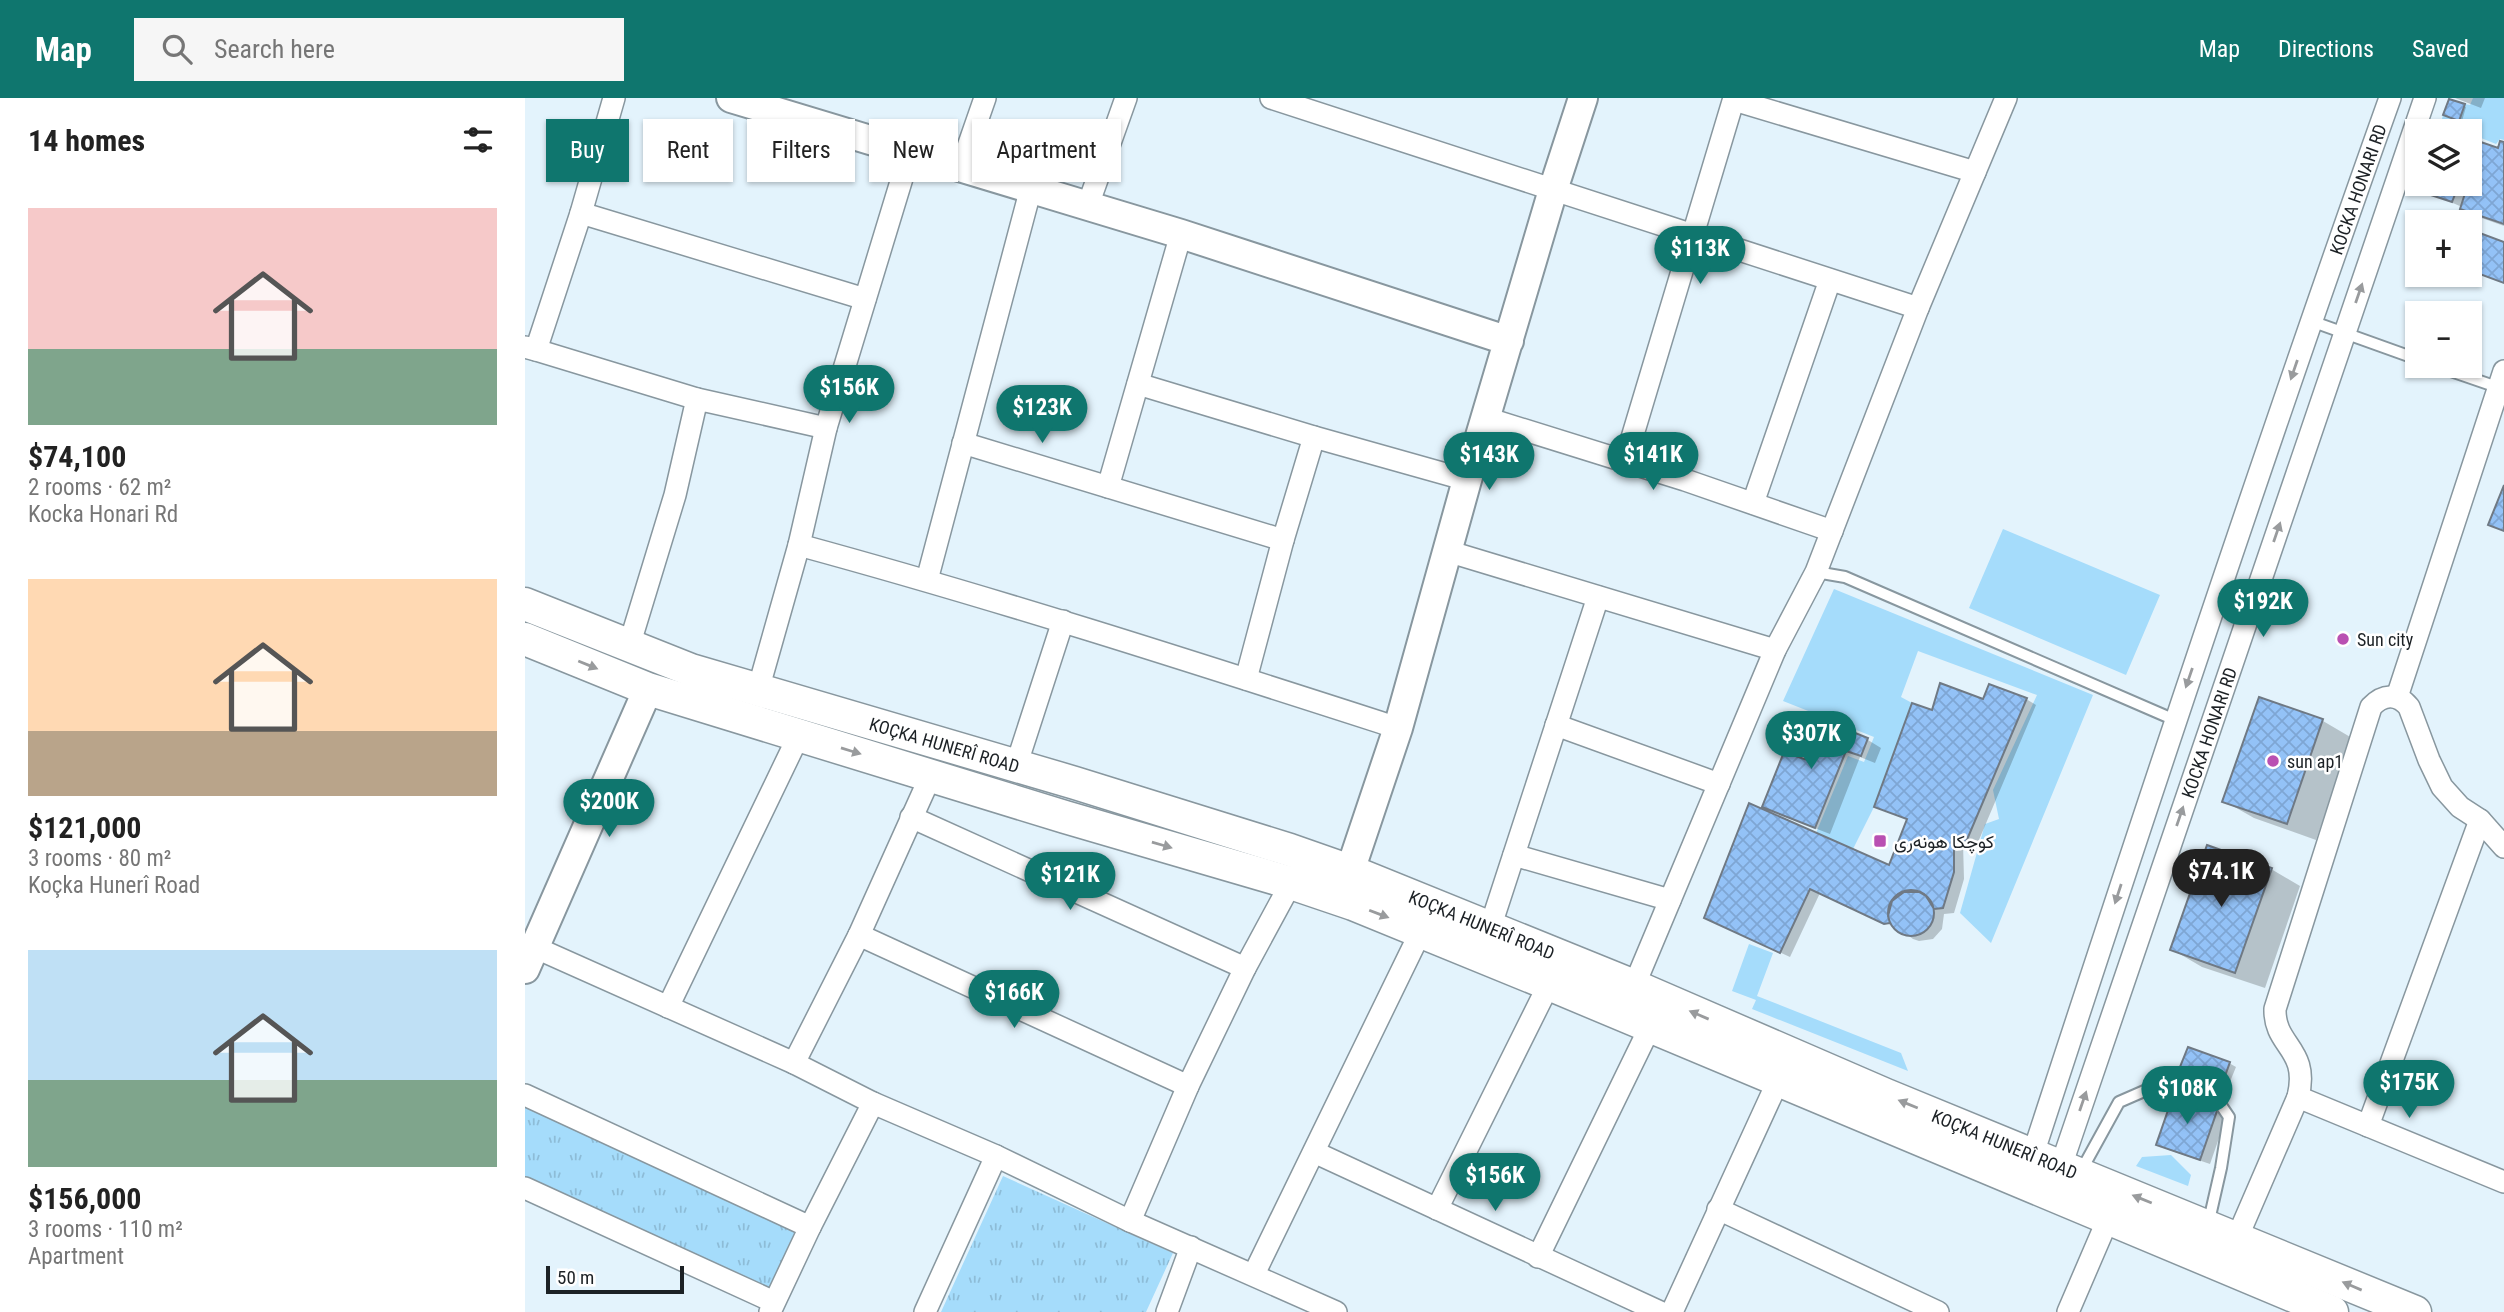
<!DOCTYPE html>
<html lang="en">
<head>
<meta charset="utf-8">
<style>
  body { margin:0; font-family:"Roboto Condensed",Vazirmatn,sans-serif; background:#f6f6f6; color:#222; height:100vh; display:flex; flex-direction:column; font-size:26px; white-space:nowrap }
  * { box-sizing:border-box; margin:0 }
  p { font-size:23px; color:#767676 }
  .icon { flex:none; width:38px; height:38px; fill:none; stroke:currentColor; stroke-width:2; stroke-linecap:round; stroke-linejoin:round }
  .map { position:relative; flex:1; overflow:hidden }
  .panel { display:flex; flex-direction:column; background:#fff; width:525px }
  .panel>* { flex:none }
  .guide { position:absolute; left:21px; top:21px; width:665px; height:63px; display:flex; gap:14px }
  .buttons { position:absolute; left:1880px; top:21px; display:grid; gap:14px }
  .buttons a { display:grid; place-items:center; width:77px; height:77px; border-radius:0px; background:#fff; box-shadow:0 2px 5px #0004; font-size:35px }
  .scale { position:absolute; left:21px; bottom:18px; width:138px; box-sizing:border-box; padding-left:7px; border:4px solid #1c2125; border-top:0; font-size:19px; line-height:24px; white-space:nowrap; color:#1c2125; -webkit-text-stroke:5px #fff; paint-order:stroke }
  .price { position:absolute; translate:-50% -60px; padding:0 16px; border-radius:24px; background:#0f766e; color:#fff; font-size:23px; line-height:46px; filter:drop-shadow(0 2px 4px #0008) }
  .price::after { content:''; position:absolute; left:50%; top:42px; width:21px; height:16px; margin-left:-10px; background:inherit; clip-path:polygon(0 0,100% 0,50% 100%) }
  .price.active { background:#222; color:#fff }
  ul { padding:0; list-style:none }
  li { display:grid; align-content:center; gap:14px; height:371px; padding:0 28px }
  li span { display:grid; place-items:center; height:217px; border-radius:0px; color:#555 }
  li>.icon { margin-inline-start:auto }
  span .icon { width:126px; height:126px; fill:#fffc; stroke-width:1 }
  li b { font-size:30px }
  h2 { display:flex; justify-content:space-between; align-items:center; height:84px; padding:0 28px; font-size:30px }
  .tag { padding:0 24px; border-radius:0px; background:#fff; box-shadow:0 2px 5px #0004; font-size:24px; line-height:63px }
  .tag.active { background:#0f766e; color:#fff }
  header { display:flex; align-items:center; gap:42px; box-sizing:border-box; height:98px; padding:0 35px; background:#0f766e; color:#fff }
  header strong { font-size:33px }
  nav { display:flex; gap:38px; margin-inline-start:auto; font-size:24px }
  .search { width:490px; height:63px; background:#f6f6f6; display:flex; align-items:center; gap:18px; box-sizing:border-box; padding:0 24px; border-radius:0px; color:#767676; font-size:26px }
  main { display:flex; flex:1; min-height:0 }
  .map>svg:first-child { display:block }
  .grass { fill:url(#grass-tufts) }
  .green { fill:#a5dcfb }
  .shadow { fill:#0003 }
  .building { fill:url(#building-cross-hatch); stroke:#6f7984; stroke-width:2 }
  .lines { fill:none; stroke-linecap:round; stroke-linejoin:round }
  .lane-casing { stroke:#88979f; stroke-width:14 }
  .street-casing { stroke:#88979f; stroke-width:24 }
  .secondary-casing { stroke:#88979f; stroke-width:32 }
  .primary-casing { stroke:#88979f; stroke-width:35 }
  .lane { stroke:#fff; stroke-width:10 }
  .street { stroke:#fff; stroke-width:21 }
  .secondary { stroke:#fff; stroke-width:28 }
  .primary { stroke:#fff; stroke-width:32 }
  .oneway { fill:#999b9d }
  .poi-dot { fill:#b950b2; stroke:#fff; stroke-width:2.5 }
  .labels { text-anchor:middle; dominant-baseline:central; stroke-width:5; stroke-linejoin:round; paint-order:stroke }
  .street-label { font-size:18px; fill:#1c2125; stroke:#fff }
  .poi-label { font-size:18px; fill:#1c2125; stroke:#fff; text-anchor:start }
</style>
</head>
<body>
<header>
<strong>Map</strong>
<div class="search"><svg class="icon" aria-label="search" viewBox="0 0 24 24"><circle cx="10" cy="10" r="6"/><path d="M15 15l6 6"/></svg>Search here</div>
<nav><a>Map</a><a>Directions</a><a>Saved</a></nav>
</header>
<main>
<section class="panel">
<h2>14 homes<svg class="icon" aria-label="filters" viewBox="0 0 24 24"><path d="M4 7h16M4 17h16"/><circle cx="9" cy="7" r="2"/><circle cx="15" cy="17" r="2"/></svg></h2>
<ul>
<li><span style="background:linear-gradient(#f6c9c9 65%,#7fa58c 0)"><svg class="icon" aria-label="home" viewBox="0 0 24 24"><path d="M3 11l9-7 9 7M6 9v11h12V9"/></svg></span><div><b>$74,100</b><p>2 rooms · 62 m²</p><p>Kocka Honari Rd</p></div></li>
<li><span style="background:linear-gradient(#ffd9b3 70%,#b9a48a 0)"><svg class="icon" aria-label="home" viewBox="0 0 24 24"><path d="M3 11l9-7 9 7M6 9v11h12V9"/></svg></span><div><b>$121,000</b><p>3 rooms · 80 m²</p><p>Koçka Hunerî Road</p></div></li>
<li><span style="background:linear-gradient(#bfe0f5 60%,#7fa58c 0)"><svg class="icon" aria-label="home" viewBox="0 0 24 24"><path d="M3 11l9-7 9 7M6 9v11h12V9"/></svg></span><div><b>$156,000</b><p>3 rooms · 110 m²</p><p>Apartment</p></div></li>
</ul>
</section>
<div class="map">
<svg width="1979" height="1214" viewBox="0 0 1979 1214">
  <defs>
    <pattern id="grass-tufts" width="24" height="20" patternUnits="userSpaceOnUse" patternTransform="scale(1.75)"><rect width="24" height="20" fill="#a5dcfb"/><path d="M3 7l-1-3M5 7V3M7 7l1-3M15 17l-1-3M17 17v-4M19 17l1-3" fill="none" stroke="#8dbcd7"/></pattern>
    <pattern id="building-cross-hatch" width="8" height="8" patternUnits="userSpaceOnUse" patternTransform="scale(1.75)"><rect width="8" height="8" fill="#93c2f7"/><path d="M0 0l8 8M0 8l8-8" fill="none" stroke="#7ea6d4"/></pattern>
  </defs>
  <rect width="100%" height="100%" fill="#e3f3fc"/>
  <!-- grass -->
  <path class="grass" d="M0,1006L271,1132L243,1192L0,1079Z
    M478,1078L648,1155L621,1214H416Z"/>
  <!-- green -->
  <path class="green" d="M1948,0H1979V42L1975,41L1971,46L1956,40L1951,49L1947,48L1944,53V33H1914L1918,17L1934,23L1940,6L1945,7Z
    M1478,431L1635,497L1601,577L1444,510Z
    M1309,491L1568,597L1466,845L1435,815L1460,726L1474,721L1468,692L1512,597L1393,553L1376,599L1387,605L1349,709L1328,751L1291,735L1323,658L1339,664L1349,639L1258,603Z
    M1224,846L1248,855L1232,898L1376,955L1383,973L1227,911L1231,902L1207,893Z
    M1646,1057L1666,1077L1663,1088L1611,1068L1617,1059Z"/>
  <!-- shadow -->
  <path class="shadow" d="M1930,0H1960L1956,10Z
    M1939,8L1941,9L1937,23L1923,18Z
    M1979,46V128L1951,118L1937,109L1905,95L1908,86H1944Z
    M1501,601L1511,607L1451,749L1438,745L1439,781L1429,815L1419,816L1417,831L1408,841L1394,843L1388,841L1373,830L1295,795L1265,859L1191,825L1225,707L1365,770L1383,722L1351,708L1408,615L1459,603Z
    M1735,601L1798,623L1827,640L1791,742L1729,720L1699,703Z
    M1281,618L1343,642L1356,650L1350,665L1335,659L1305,736L1253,716L1239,708L1283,665L1291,644L1274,635Z
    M1746,771L1775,788L1740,890L1677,869L1648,852Z
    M1704,965L1711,969L1702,991L1662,977Z
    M1692,1011L1702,1017L1685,1066L1644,1052L1633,1046Z"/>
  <!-- building -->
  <path class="building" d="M1924,1L1940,6L1934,23L1918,17Z
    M1975,43L1979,44V126L1935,111L1942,89L1934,86L1927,104L1903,96L1906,86H1944V59L1947,52L1953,53L1956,44L1973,50Z
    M1944,131L1979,144V185L1944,172Z
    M1979,387V433L1963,427Z
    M1415,585L1458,601L1464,586L1502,600L1441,744L1429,741V774L1418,810L1409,811L1401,798L1394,794H1379L1367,803L1363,818L1365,825L1359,826L1285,791L1255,855L1179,820L1224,705L1364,767L1382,721L1349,709L1387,605L1407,612Z
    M1734,599L1798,621L1762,726L1697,704Z
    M1280,615L1343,640L1336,658L1321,653L1290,730L1237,709L1259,654L1282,662L1290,643L1272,636Z
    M1682,747L1747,770L1710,875L1645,852Z
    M1363 815a23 23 0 1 1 46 0a23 23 0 1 1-46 0Z
    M1663,949L1705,964L1696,989L1653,974Z
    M1649,995L1693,1010L1675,1062L1631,1047Z"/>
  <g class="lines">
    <defs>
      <path id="lane" d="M1786,223L1892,261
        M1911,268L1975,290
        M1291,474L1320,479L1650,622
        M1556,1073L1594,1004L1633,987H1663L1689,997L1704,1019L1696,1070L1683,1127"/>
      <g id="street">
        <path d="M746,0L1393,210L1291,474L1250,552L1109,888"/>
        <path d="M1209,2L1450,74"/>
        <path d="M436,69L460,0"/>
        <path d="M563,107L601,0"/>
        <path d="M56,115L89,0"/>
        <path d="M1393,210L1481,0"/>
        <path d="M0,249L11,252L56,115L340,201"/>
        <path d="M11,252L172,301"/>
        <path d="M613,286L789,339L942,382"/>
        <path d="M961,320L1160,382L1307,433"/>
        <path d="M438,345L758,442"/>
        <path d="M1100,363L1209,0"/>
        <path d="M583,389L656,136"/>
        <path d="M1228,405L1305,182"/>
        <path d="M274,447C476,502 674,566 873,630"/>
        <path d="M922,453L1250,552"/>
        <path d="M402,482L506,90"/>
        <path d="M104,548L150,397L172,301L301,330"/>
        <path d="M721,581L758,442L789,339"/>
        <path d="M233,592L274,447L301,330L385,54"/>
        <path d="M1872,599L1979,273"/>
        <path d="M1031,627L1194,686"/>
        <path d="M491,668L538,523"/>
        <path d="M386,719L720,870"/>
        <path d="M989,757L1145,802"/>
        <path d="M965,830L1073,499"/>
        <path d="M334,837L663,988"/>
        <path d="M9,849L269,965L348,1005L471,1058L605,1123L811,1214"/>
        <path d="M143,909L274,637"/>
        <path d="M269,965L334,837L406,677"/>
        <path d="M0,997L285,1129"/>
        <path d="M1773,999L1979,1084"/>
        <path d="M1843,1028L1955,722"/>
        <path d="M789,1054L1135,1214"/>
        <path id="s1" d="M1508,1056C1623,703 1740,350 1865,0"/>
        <path id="s2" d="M1536,1068L1900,0"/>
        <path d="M0,1090L249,1204"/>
        <path d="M912,1111L1024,886"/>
        <path d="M1193,1111L1413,1214"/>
        <path d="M605,1123L663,988L720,870L766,785"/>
        <path d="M1712,1140L1773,999C1785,950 1749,949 1750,911L1846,609C1858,596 1872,595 1884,609L1904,662L1917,689L1935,709L1955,722L1979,749"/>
        <path d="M1013,1159L1125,929"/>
        <path d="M729,1176L896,833"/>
        <path d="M245,1214L285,1129L348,1005"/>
        <path d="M400,1214L471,1058"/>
        <path d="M642,1214L666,1149"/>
        <path d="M1147,1214L1253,983"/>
        <path d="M1543,1214L1583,1121"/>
      </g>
      <path id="secondary" d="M206,0L656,136L984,243
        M825,773L873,630L942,382L1028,92L1058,0
        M0,871L123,591"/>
      <g id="primary">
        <path id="s3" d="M0,506L166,572L550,685L765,752L825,773L1109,888L1361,997L1890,1214"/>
        <path d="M0,541L123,591L540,719L766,785L828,806L1024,886L1807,1214"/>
      </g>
    </defs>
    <!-- lane casing -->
    <use href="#lane" class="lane-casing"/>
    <!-- street casing -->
    <use href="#street" class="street-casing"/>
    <!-- secondary casing -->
    <use href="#secondary" class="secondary-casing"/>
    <!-- primary casing -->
    <use href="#primary" class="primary-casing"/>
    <!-- lane -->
    <use href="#lane" class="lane"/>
    <!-- street -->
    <use href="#street" class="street"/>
    <!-- secondary -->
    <use href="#secondary" class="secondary"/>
    <!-- primary -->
    <use href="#primary" class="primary"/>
  </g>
  <!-- one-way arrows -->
  <defs><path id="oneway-solid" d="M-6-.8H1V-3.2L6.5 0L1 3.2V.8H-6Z" transform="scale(1.75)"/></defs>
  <g class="oneway">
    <use href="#oneway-solid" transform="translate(1834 195) rotate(-71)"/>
    <use href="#oneway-solid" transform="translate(1769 272) rotate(109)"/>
    <use href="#oneway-solid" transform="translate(1752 434) rotate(-71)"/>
    <use href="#oneway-solid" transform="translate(63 567) rotate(22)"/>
    <use href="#oneway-solid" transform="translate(1664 580) rotate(109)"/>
    <use href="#oneway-solid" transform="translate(326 653) rotate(17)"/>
    <use href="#oneway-solid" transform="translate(1655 718) rotate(-71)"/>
    <use href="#oneway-solid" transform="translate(637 747) rotate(16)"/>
    <use href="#oneway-solid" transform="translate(1593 796) rotate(108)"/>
    <use href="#oneway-solid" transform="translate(854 816) rotate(21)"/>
    <use href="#oneway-solid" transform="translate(1174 917) rotate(-157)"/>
    <use href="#oneway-solid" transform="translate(1558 1003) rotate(-71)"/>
    <use href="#oneway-solid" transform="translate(1383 1006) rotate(-158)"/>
    <use href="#oneway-solid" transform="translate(1617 1101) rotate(-158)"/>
    <use href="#oneway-solid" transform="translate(1827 1188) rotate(-157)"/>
  </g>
  <!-- markers -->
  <g class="poi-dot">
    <circle cx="1818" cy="541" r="7"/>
    <circle cx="1748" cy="663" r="7"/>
    <rect x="1348" y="736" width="14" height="14" rx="3.5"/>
  </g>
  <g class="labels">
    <!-- street labels -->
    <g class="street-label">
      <text stroke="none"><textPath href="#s1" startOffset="1018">KOCKA HONARI RD</textPath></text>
      <text stroke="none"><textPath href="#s2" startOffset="458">KOCKA HONARI RD</textPath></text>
      <text stroke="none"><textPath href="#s3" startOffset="443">KOÇKA HUNERÎ ROAD</textPath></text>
      <text stroke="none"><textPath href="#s3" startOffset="1010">KOÇKA HUNERÎ ROAD</textPath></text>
      <text stroke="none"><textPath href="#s3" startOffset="1577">KOÇKA HUNERÎ ROAD</textPath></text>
    </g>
    <!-- poi labels -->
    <g class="poi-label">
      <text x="1832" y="541">Sun city</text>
      <text x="1762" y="663">sun ap1</text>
      <text x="1369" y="743">كوچكا هونەری</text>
    </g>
  </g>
</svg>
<div class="buttons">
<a><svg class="icon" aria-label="layers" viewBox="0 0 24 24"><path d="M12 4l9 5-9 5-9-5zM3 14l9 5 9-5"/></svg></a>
<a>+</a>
<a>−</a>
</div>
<div class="scale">50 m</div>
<b class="price" style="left:1175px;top:188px">$113K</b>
<b class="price" style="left:324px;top:327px">$156K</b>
<b class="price" style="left:517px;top:347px">$123K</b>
<b class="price" style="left:964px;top:394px">$143K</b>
<b class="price" style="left:1128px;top:394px">$141K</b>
<b class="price" style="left:1738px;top:541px">$192K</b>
<b class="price" style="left:1286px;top:673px">$307K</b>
<b class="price" style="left:84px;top:741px">$200K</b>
<b class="price active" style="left:1696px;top:811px">$74.1K</b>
<b class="price" style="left:545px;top:814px">$121K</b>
<b class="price" style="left:489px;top:932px">$166K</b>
<b class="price" style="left:1884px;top:1022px">$175K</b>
<b class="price" style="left:1662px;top:1028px">$108K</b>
<b class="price" style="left:970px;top:1115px">$156K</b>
<div class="guide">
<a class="tag active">Buy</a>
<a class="tag">Rent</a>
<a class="tag">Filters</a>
<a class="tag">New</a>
<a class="tag">Apartment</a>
</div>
</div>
</main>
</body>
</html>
